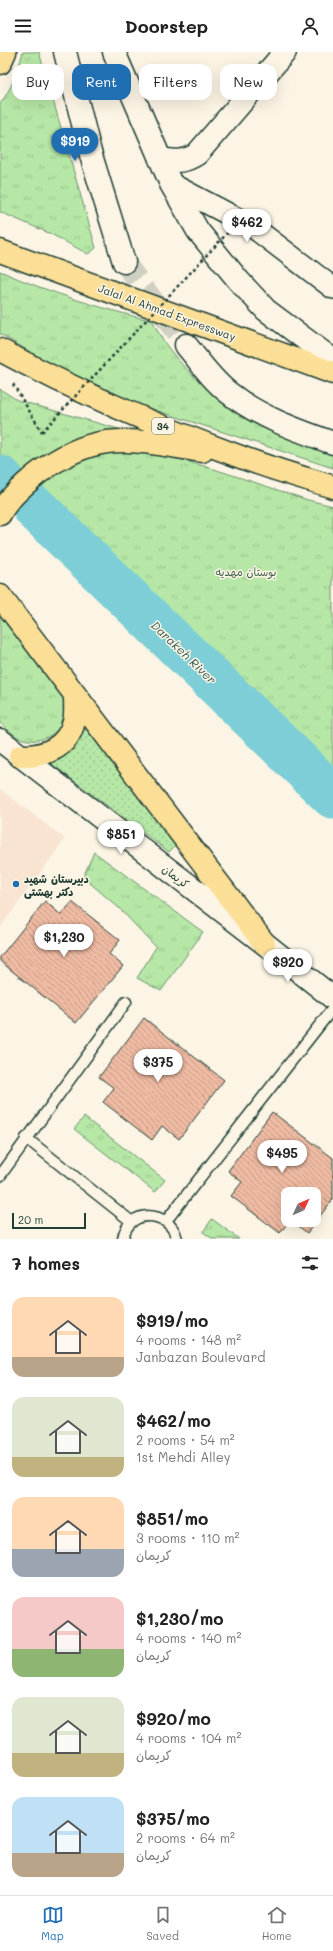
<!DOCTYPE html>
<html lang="en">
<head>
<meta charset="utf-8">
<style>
  body { margin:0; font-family:Mali,"Playpen Sans Arabic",sans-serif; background:#f2f2f2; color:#222; height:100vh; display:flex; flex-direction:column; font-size:15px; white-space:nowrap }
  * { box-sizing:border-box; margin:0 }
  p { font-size:13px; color:#767676 }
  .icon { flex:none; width:22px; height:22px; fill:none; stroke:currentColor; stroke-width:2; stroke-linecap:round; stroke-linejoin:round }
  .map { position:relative; height:1187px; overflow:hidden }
  .details { display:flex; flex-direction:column; background:#fff; flex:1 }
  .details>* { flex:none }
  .banner { position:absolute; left:12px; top:12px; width:309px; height:36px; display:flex; gap:8px }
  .needle { width:26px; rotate:46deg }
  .controls { position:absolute; left:281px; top:1135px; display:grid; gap:8px }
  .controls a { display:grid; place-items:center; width:40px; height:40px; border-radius:8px; background:#fff; box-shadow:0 4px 16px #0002; font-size:20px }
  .scale { position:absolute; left:12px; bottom:10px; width:74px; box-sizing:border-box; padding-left:4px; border:2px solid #1f3d34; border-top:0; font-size:11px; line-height:14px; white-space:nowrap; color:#1f3d34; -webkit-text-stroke:3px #fcf5e5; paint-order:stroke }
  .price { position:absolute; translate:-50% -34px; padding:0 9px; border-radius:14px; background:#fff; color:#222; font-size:13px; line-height:26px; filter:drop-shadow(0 1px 2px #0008) }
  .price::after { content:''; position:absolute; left:50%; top:24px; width:12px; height:9px; margin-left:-6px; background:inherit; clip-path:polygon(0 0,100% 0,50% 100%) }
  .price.on { background:#1f6fb2; color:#fff }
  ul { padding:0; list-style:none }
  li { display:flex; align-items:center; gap:12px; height:100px; padding:0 12px }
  li span { display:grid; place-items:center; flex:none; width:112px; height:80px; border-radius:12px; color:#555 }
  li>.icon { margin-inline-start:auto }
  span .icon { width:48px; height:48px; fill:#fffc; stroke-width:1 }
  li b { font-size:17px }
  h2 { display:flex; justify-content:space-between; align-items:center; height:48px; padding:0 12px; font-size:17px }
  .tag { padding:0 14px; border-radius:12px; background:#fff; box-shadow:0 4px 16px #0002; font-size:14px; line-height:36px }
  .tag.on { background:#1f6fb2; color:#fff }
  header { display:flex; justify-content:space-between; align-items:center; height:52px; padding:0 12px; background:#fff; font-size:18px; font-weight:700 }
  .menu { display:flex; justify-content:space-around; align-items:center; height:56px; border-top:1px solid #e0e0e0; background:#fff; font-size:11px; color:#767676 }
  .menu a { display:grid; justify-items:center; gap:2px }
  .menu .on { color:#1f6fb2 }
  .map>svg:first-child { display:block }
  .built { fill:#f8e4d1 }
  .grass { fill:url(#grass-tufts); stroke:#6a926d }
  .garden { fill:url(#garden-dots); stroke:#6a926d }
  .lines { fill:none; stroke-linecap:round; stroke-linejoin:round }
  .river { stroke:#7dced6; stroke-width:45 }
  .building { fill:url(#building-back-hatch); stroke:#1f3d34 }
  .secondary-tunnel { stroke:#d0d0c2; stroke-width:22; stroke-dasharray:22 11; stroke-linecap:butt }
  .service-casing { stroke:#1f3d34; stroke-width:13 }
  .minor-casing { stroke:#1f3d34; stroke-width:24 }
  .tertiary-casing { stroke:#1f3d34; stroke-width:25 }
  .secondary-casing { stroke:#1f3d34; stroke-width:25 }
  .trunk-casing { stroke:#1f3d34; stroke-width:25 }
  .path { stroke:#1f3d34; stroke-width:2.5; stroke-dasharray:3 3; stroke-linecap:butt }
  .service { stroke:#fcf5e5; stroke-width:10 }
  .minor { stroke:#fcf5e5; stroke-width:21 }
  .tertiary { stroke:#fcf5e5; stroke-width:22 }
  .secondary { stroke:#fcf5e5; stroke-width:22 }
  .trunk { stroke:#fbdf96; stroke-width:22 }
  .path-bridge { stroke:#1f3d34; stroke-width:2.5; stroke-dasharray:3 3; stroke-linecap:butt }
  .poi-dot { fill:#1f6fb2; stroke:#fcf5e5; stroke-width:1.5 }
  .labels { text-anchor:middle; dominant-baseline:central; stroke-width:3; stroke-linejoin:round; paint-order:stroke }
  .shield { fill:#fcf5e5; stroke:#617469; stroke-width:1 }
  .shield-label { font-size:10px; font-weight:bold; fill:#1f3d34 }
  .street-label { font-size:11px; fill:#1f3d34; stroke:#fcf5e5 }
  .park-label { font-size:11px; fill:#3d5f4b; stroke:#fcf5e5 }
  .poi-label { font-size:11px; font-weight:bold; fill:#1f3d34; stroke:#fcf5e5; text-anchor:start }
  .water-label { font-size:12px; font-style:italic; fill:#325a54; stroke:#fcf5e5 }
</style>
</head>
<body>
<header><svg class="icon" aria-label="menu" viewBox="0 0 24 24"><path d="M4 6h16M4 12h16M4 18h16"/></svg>Doorstep<svg class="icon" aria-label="person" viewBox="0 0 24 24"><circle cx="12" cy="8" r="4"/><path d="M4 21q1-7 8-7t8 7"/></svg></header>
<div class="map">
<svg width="333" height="1187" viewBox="0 0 333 1187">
  <defs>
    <pattern id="grass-tufts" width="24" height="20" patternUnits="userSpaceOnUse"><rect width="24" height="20" fill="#b6e7a6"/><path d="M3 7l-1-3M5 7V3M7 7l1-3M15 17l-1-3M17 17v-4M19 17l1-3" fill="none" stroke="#9cc790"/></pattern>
    <pattern id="garden-dots" width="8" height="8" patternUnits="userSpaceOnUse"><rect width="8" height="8" fill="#b6e7a6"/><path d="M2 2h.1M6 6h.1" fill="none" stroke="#9cc790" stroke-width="1.8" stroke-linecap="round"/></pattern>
    <pattern id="building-back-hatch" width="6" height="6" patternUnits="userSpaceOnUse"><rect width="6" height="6" fill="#f0bba3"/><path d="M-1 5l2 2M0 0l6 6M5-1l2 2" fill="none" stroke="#c29986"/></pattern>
  </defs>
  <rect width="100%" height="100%" fill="#fcf5e5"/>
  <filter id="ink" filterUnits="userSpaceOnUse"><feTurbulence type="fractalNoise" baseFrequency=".025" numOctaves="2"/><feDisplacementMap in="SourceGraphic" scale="8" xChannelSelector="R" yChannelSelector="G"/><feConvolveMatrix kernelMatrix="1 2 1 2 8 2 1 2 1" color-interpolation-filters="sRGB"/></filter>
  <g filter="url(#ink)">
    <!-- built -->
    <path class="built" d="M0,737L65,787L0,876Z"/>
    <!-- grass -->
    <path class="grass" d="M23,0H39L96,196L88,202L51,182L0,160V52C12,36 18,19 23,0Z
      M0,219C50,241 100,256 153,269C167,306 219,351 254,369C279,381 307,390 333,401V416L134,351L59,317L0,282Z
      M0,337L17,348L136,382L14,429L0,416Z
      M148,398L214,417L308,448L333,454V721L36,437L51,424L96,399Z
      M0,559L67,649C66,654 67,660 65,665C59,682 41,692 23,687C15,685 6,676 0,671Z
      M94,800L203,880L161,939L137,926L156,895L119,856L83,825Z
      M84,1065L165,1128L155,1140L74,1077Z
      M212,1167L239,1187H213L203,1180Z"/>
    <!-- garden -->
    <path class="garden" d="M87,674L175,794L169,800L45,707L75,689Z"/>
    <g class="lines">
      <!-- river -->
      <path class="river" d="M0,426L3,429
        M35,456L333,744"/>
    </g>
    <!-- building -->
    <path class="building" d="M45,849L61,863L72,850L120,888L109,902L123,914L76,971L0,909V905Z
      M144,966L224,1028L179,1087L162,1074L152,1088L103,1050L114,1036L99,1025Z
      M272,1060L333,1106V1147L307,1181L291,1168H314V1142H288V1168H290L280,1181L231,1144L242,1130L228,1119Z"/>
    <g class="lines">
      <!-- secondary-tunnel -->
      <path class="secondary-tunnel" d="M124,210L186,293"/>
      <defs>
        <path id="service" d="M26,1086L132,1170
          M0,1124L126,950
          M166,1169L333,956
          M123,1187C127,1156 170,1157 177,1187"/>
        <path id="minor" d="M171,132L253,175L333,236"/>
        <path id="tertiary" d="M160,107C177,109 183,111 197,102L285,0
          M0,688L264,891L333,946"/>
        <path id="secondary" d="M65,0L90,100L124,210
          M114,0L171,132L198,179L239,229L266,258L333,308
          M186,293C199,309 212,328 229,341C259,365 297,378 333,391"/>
        <path id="trunk" d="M0,11L5,0
          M0,199L333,321
          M0,298C76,339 156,374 238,404C269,416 301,425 333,435
          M0,462C6,449 26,431 37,422C98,376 132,388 202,399
          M0,544L264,891
          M20,704C44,705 68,696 74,669C76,662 75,652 75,644"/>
      </defs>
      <!-- service casing -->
      <use href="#service" class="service-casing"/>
      <!-- minor casing -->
      <use href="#minor" class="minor-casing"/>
      <!-- tertiary casing -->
      <use href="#tertiary" class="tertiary-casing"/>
      <!-- secondary casing -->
      <use href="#secondary" class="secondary-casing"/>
      <!-- trunk casing -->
      <use href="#trunk" class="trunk-casing"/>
      <!-- path -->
      <path class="path" d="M13,332L42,380"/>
      <!-- service -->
      <use href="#service" class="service"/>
      <!-- minor -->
      <use href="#minor" class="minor"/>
      <!-- tertiary -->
      <use href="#tertiary" class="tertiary"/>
      <!-- secondary -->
      <use href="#secondary" class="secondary"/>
      <!-- trunk -->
      <use href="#trunk" class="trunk"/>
      <!-- path-bridge -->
      <path class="path-bridge" d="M42,380L232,176"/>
    </g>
  </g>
  <!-- markers -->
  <circle class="poi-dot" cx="16" cy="832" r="4"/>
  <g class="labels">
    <!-- shield labels -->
    <rect class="shield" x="152" y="366" width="22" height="16" rx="3"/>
    <g class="shield-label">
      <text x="163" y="374">34</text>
    </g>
    <!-- street labels -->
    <g class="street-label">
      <text transform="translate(167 260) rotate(20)">Jalal Al Ahmad Expressway</text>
      <text transform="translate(176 824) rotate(37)">کریمان</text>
    </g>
    <!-- park labels -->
    <g class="park-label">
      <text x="246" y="519">بوستان مهدیه</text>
    </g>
    <!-- poi labels -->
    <g class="poi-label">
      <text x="24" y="826">دبیرستان شهید<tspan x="24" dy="13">دکتر بهشتی</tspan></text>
    </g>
    <!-- water labels -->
    <g class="water-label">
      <text transform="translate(184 600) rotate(44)">Darakeh River</text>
    </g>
  </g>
</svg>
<div class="controls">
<a><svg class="needle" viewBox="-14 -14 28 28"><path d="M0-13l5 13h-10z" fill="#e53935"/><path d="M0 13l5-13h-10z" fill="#767676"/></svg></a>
</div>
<div class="scale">20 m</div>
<b class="price on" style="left:75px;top:110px">$919</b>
<b class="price" style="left:247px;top:191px">$462</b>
<b class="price" style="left:121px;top:803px">$851</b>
<b class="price" style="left:64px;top:906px">$1,230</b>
<b class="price" style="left:288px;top:931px">$920</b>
<b class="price" style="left:158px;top:1031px">$375</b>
<b class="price" style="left:282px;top:1122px">$495</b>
<div class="banner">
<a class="tag">Buy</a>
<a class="tag on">Rent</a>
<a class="tag">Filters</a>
<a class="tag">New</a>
</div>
</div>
<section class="details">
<h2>7 homes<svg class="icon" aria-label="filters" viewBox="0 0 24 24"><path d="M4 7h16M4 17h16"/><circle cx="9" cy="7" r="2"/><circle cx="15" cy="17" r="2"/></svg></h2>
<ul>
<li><span style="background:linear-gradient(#ffd9b3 75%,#b9a48a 0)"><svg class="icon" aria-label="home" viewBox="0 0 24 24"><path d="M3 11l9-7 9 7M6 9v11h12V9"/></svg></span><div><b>$919/mo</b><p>4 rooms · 148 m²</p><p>Janbazan Boulevard</p></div></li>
<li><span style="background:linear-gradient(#dfe7d0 75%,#c2b280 0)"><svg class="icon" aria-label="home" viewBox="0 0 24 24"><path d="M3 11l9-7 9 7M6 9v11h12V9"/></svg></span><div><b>$462/mo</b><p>2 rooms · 54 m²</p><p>1st Mehdi Alley</p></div></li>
<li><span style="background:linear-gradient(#ffd9b3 65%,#9aa5b1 0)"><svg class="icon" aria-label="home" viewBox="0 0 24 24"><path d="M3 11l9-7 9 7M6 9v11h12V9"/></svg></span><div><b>$851/mo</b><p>3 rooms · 110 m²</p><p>کریمان</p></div></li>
<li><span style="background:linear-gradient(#f6c9c9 65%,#8fb573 0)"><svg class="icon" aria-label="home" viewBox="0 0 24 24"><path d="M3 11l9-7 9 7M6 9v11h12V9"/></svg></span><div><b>$1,230/mo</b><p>4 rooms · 140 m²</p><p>کریمان</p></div></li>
<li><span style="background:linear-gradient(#dfe7d0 70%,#c2b280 0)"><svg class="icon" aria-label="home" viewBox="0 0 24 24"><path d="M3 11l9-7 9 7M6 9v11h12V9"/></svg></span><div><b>$920/mo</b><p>4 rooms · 104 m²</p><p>کریمان</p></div></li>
<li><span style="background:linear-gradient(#bfe0f5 70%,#b9a48a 0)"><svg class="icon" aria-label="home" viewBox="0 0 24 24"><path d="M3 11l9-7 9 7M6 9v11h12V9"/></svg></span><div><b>$375/mo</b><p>2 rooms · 64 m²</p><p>کریمان</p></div></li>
</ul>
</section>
<nav class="menu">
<a class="on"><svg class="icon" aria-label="map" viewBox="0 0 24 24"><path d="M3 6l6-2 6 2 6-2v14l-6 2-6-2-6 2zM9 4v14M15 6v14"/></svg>Map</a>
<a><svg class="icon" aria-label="saved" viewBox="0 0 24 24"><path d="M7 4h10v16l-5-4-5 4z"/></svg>Saved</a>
<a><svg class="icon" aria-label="home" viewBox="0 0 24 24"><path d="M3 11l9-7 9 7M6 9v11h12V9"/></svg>Home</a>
</nav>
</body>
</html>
